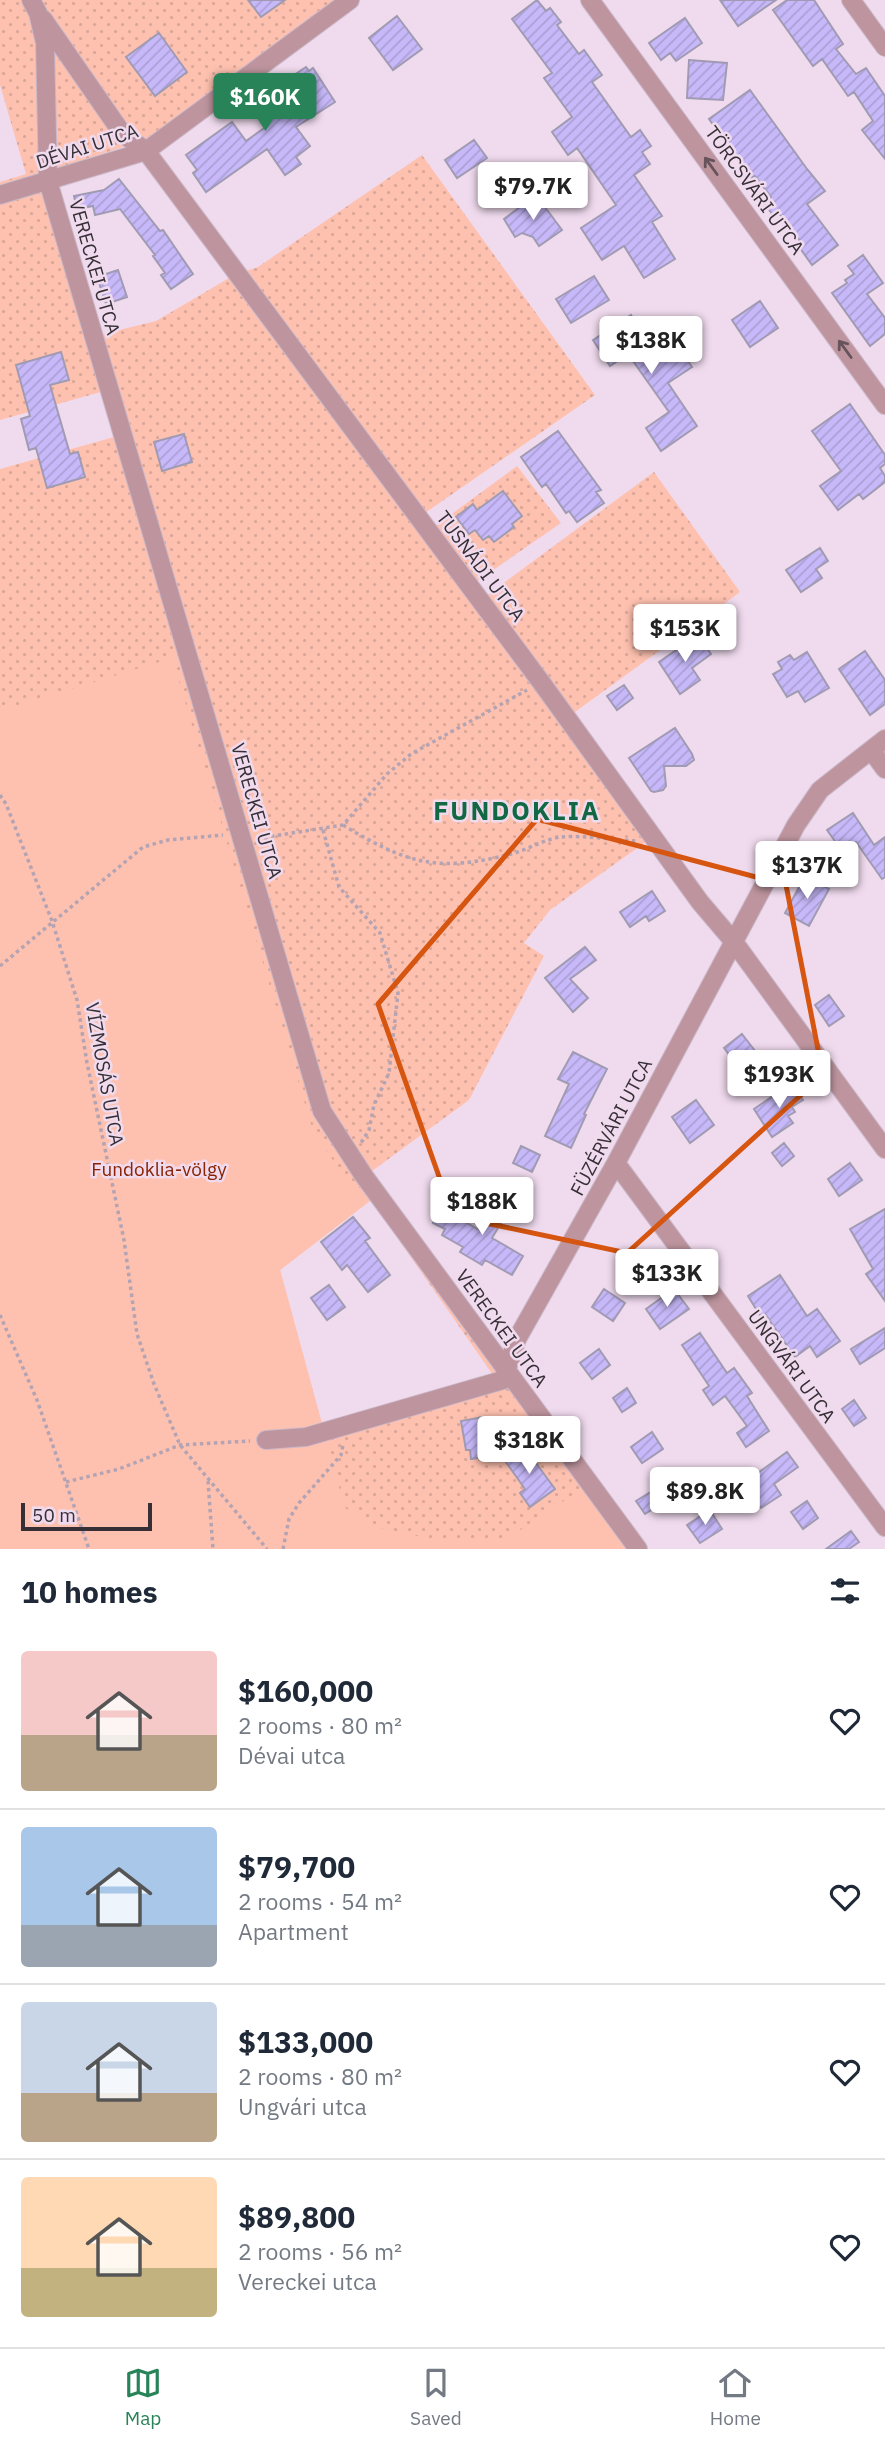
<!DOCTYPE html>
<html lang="en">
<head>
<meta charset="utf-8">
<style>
  body { margin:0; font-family:"IBM Plex Sans",sans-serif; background:#f6f6f7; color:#1f2937; height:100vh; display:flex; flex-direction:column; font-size:26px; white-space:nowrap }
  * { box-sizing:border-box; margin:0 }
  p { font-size:23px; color:#747a83 }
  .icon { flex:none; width:38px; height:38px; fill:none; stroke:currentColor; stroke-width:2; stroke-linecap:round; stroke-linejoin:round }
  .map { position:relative; height:1549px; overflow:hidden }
  .drawer { display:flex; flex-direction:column; background:#fff; flex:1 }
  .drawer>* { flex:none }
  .scale { position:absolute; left:21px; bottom:18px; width:131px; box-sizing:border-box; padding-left:7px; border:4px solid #372f36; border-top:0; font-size:19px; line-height:24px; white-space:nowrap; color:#372f36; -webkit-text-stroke:5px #f0dbee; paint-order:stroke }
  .price { position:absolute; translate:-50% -60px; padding:0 16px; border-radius:7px; background:#fff; color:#222; font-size:23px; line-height:46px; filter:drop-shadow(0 2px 4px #0008) }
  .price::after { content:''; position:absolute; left:50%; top:42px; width:21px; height:16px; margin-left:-10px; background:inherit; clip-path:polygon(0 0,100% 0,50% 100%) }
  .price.on { background:#298358; color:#fff }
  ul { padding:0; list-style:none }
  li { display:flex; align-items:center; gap:21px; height:175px; padding:0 21px }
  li+li { border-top:2px solid #e0e1e3 }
  li span { display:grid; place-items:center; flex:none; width:196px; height:140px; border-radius:7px; color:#555 }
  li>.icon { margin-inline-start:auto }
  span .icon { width:84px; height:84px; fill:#fffc; stroke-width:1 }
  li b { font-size:30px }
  h2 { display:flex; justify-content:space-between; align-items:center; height:84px; padding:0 21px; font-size:30px }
  .tabs { display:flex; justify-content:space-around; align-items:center; height:98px; border-top:2px solid #e0e1e3; background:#fff; font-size:19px; color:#747a83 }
  .tabs a { display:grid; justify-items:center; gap:4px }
  .tabs .on { color:#298358 }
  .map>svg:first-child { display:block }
  .grass { fill:url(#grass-dots); fill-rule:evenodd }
  .park { fill:#fec1b0 }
  .building { fill:url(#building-hatch); stroke:#a09bb3; stroke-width:2 }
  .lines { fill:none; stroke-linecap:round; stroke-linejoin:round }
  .minor-casing { stroke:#cbb9c9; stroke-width:20 }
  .path { stroke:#b4a3b2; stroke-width:3.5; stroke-dasharray:3.5 3.5; stroke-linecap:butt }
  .minor { stroke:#be959f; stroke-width:18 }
  .oneway { stroke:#66535b }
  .marked { fill:none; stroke:#d65510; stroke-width:5; stroke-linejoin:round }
  .labels { text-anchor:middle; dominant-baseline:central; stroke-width:5; stroke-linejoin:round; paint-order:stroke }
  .street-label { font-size:19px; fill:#372f36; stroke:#f0dbee }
  .park-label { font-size:19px; fill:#8a2404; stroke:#f0dbee }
  .district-label { font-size:26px; font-weight:bold; letter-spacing:2px; fill:#116843; stroke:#f0dbee }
</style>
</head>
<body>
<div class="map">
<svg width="885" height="1549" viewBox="0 0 885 1549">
  <defs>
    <pattern id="grass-dots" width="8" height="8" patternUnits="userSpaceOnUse" patternTransform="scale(1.75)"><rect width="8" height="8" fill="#fec1b0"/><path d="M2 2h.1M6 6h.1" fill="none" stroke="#daa698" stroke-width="1.8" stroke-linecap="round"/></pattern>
    <pattern id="building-hatch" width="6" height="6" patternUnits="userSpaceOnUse" patternTransform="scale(1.75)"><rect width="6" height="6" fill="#c7b9f9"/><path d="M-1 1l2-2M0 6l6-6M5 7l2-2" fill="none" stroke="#ac9fd6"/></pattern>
  </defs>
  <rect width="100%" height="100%" fill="#f0dbee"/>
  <!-- grass -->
  <path class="grass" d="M0,0H336L148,139L54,169L103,334L156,321L236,274L258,267L422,155L595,395L425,513L434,527L517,466L561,523L476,582L486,596L654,472L740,592L564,720L650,839L550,910L524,943L544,956L469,1100L368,1174L493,1336L494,1363L586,1486L612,1540L4,1549L0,1536V469L114,437L101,392L0,420V182L26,174L0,85ZM371,1200L495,1378L322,1424L280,1270Z"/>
  <!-- park -->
  <path class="park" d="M172,658L314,1134L360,1197L371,1200L280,1270L345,1508L380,1528L426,1538H508L586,1486L632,1549H0V711Z"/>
  <!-- building -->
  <path class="building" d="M248,0H285L261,17Z
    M537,0L546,11L550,8L561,22L557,25L579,54L584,50L602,75L592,82L631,137L640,130L651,146L642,152L650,164L634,175L662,216L652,222L675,259L644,278L624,246L602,260L581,228L616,205L577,148L568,155L552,132L572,117L544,78L552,73L512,19Z
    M720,0H776L738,26Z
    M787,0H814L843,44L836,49L856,74L866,68L885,96V159L862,130L873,121L854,92L848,96L822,59L813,66L773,10Z
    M397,16L422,49L393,70L369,38Z
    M685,18L702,43L676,61L670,53L661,60L649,43Z
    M159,33L187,72L155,96L126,57Z
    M689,60L727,63L723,100L687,98Z
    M306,67L309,71L313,68L335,102L296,127L310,146L296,157L301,164L285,175L267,149L206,192L193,173L197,170L186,155L232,122L246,141L267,126L262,119L286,102L276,87Z
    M750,90L807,169L825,191L807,204L838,245L812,265L797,244L800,241L777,211L773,215L763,202L771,197L755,176L751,178L709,119Z
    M474,140L487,158L457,178L445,160Z
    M119,179L160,231L163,230L193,274L171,289L161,275L165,273L153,256L155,255L120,209L95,215L93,206L77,209L74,196L104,190Z
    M536,195L562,230L539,246L533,237L522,233L515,237L504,219Z
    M863,255L883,283L867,294L885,318V334L870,346L832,293L847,283L845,280L854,274L848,266Z
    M118,270L127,297L106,304L97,277Z
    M594,276L609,300L571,323L556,299Z
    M760,301L778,328L750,347L732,320Z
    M631,315L659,359L677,346L692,367L668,383L697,426L661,451L646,428L669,412L628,354L610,366L593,340Z
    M61,352L69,380L50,385L70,454L78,452L85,477L47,488L36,448L29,450L21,419L30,416L16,365Z
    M850,404L885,455V464L880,468L885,476V482L863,499L859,494L838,510L820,486L841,471L812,431Z
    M558,431L601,490L596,492L604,503L577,522L569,511L566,513L546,484L542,487L521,457Z
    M184,434L192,462L162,471L154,442Z
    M503,491L522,516L512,524L514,527L494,542L489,536L483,540L475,530L469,534L456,517L473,504L477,510Z
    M820,548L828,561L816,569L822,578L801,592L786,570Z
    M698,635L711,654L692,668L700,680L680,694L659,662Z
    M865,651L885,680V704L870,715L839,669Z
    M807,652L829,688L805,702L798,691L787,697L773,674L782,669L778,662L790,655L794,660Z
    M624,685L633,698L617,710L607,696Z
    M675,728L692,754L694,760L686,766H664L666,786L663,790L654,792L651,791L629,758Z
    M853,813L874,845L885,837V877L882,879L856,842L842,851L827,830Z
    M805,876L829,889L809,926L785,913Z
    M652,891L665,911L649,921L646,916L630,927L620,912Z
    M585,947L596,960L570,979L588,998L573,1012L545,978Z
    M829,995L844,1016L829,1026L815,1005Z
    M742,1034L756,1052L738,1066L724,1048Z
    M573,1052L607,1069L584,1114L586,1115L571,1148L545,1136L569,1084L558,1079Z
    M792,1083L803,1100L792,1107L795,1112L788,1116L793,1123L772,1137L754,1109Z
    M696,1100L714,1125L690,1143L672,1117Z
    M784,1143L794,1156L782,1166L772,1153Z
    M521,1146L540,1155L532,1172L513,1163Z
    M850,1163L862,1180L839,1196L828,1179Z
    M500,1195L513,1203L492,1238L523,1256L512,1275L485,1260L482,1265L460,1252L463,1247L442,1235L445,1229L433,1223L441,1208L479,1230Z
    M885,1209V1301L866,1274L873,1269L850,1229Z
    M353,1217L370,1238L365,1241L390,1275L368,1292L347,1265L342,1270L321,1242Z
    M780,1275L807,1316L817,1309L840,1341L817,1357L810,1346L795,1357L765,1314L761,1317L748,1296Z
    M329,1285L345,1307L327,1320L311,1298Z
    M604,1289L625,1303L613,1321L592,1307Z
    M674,1289L689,1309L660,1329L646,1309Z
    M885,1328V1348L860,1364L851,1349Z
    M700,1333L727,1373L734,1368L752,1393L747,1396L769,1431L746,1447L737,1433L747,1426L725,1396L713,1405L703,1390L709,1386L682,1345Z
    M599,1349L610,1365L592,1379L580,1363Z
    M627,1388L636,1403L622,1412L613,1398Z
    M854,1400L866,1418L854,1426L842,1409Z
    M484,1417L490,1456L471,1459L470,1450H466L461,1421Z
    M652,1432L663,1449L642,1463L631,1447Z
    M522,1444L555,1489L530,1507L520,1493L525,1489L503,1458Z
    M787,1452L798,1467L774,1484L781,1495L761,1508L744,1483Z
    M698,1473L710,1492L698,1499L686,1481Z
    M662,1485L670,1498L645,1514L636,1501Z
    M807,1501L818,1518L803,1529L791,1512Z
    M710,1510L722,1529L700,1543L687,1525Z
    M851,1531L859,1542L849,1549H826Z"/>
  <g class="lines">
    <defs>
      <path id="minor" d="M31,0L38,13L45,43L48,181L322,1111L364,1176L638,1549
        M590,0L885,405
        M851,0L885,47
        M43,19L122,133L146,151L541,682L700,902L734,942L885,1149
        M0,195L146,151L350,0
        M871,750L885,769
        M616,1163L885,1527
        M266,1440L306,1437L503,1380L517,1339L616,1163L796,825L820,790L885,739"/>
    </defs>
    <!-- minor casing -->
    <use href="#minor" class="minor-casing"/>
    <!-- path -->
    <path class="path" d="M0,795L6,804L52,921L77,1000L87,1063L124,1240L137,1334L154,1384L180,1445L267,1549
      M343,825C409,865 439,873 515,853C530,848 546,839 561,837C584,835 613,840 636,841
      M323,830L339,887L380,933L398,993L389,1073L374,1105L369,1130L361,1143
      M258,842L273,836L343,825L387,774L411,754L527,690
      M0,966L143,847L168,840L223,835
      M0,1315L37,1400L89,1549
      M208,1481L213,1549
      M66,1482L119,1469L180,1445L250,1441
      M283,1549L289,1519L299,1503L341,1455L343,1445"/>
    <!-- minor -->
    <use href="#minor" class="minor"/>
  </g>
  <!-- one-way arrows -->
  <defs><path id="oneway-shaft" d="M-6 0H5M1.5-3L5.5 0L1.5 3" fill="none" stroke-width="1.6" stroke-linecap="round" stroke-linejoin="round" transform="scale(1.75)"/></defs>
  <g class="oneway">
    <use href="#oneway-shaft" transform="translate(711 166) rotate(-126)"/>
    <use href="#oneway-shaft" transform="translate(845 349) rotate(-126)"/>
  </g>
  <!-- marked area -->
  <path class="marked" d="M537,819L786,885L823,1075L627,1253L453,1216L378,1004Z"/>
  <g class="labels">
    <!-- street labels -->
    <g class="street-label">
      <text transform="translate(87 146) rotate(-18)">DÉVAI UTCA</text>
      <text transform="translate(755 190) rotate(54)">TÖRCSVÁRI UTCA</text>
      <text transform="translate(95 267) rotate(74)">VERECKEI UTCA</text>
      <text transform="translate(481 566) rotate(53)">TUSNÁDI UTCA</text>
      <text transform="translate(257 811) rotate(74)">VERECKEI UTCA</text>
      <text transform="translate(105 1074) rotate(80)">VÍZMOSÁS UTCA</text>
      <text transform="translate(611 1127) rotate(-62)">FÜZÉRVÁRI UTCA</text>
      <text transform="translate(502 1328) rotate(54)">VERECKEI UTCA</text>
      <text transform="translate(792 1366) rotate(54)">UNGVÁRI UTCA</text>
    </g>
    <!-- park labels -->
    <g class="park-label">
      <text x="159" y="1169">Fundoklia-völgy</text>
    </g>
    <!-- district labels -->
    <g class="district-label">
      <text x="517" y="810">FUNDOKLIA</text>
    </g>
  </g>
</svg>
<div class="scale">50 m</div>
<b class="price on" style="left:265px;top:133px">$160K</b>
<b class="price" style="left:533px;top:222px">$79.7K</b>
<b class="price" style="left:651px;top:376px">$138K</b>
<b class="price" style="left:685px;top:664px">$153K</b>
<b class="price" style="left:807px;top:901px">$137K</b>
<b class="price" style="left:779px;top:1110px">$193K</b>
<b class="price" style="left:482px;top:1237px">$188K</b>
<b class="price" style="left:667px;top:1309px">$133K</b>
<b class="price" style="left:529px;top:1476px">$318K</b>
<b class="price" style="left:705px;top:1527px">$89.8K</b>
</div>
<section class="drawer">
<h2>10 homes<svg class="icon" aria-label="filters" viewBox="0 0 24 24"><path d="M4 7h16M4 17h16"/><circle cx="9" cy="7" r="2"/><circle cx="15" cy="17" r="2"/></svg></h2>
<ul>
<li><span style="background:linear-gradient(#f6c9c9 60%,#b9a48a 0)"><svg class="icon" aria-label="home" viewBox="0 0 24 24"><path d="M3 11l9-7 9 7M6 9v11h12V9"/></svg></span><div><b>$160,000</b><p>2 rooms · 80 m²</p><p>Dévai utca</p></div><svg class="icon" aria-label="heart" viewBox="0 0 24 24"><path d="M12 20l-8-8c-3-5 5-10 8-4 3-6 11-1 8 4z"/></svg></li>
<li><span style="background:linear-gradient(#a9c7e8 70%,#9aa5b1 0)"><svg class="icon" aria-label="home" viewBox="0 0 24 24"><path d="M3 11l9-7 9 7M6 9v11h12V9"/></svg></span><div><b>$79,700</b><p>2 rooms · 54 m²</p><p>Apartment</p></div><svg class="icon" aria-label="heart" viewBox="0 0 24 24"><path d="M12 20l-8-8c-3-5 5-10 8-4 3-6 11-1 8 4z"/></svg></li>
<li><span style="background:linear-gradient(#c9d6e8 65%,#b9a48a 0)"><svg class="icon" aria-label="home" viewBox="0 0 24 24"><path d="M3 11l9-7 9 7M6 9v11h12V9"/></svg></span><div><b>$133,000</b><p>2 rooms · 80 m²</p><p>Ungvári utca</p></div><svg class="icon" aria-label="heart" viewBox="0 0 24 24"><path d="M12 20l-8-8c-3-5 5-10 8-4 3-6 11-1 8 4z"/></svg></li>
<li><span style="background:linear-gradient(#ffd9b3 65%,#c2b280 0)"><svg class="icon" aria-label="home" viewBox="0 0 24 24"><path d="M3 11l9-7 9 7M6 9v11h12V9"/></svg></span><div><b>$89,800</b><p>2 rooms · 56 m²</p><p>Vereckei utca</p></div><svg class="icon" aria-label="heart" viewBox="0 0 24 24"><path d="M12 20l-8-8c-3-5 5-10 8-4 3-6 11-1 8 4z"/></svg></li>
</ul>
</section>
<nav class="tabs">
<a class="on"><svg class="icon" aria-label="map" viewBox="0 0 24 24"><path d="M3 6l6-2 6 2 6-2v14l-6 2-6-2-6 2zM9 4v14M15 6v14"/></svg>Map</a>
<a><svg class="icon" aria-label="saved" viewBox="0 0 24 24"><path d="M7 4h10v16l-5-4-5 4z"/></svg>Saved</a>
<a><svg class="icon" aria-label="home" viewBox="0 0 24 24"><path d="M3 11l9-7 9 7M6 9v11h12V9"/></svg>Home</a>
</nav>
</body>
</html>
